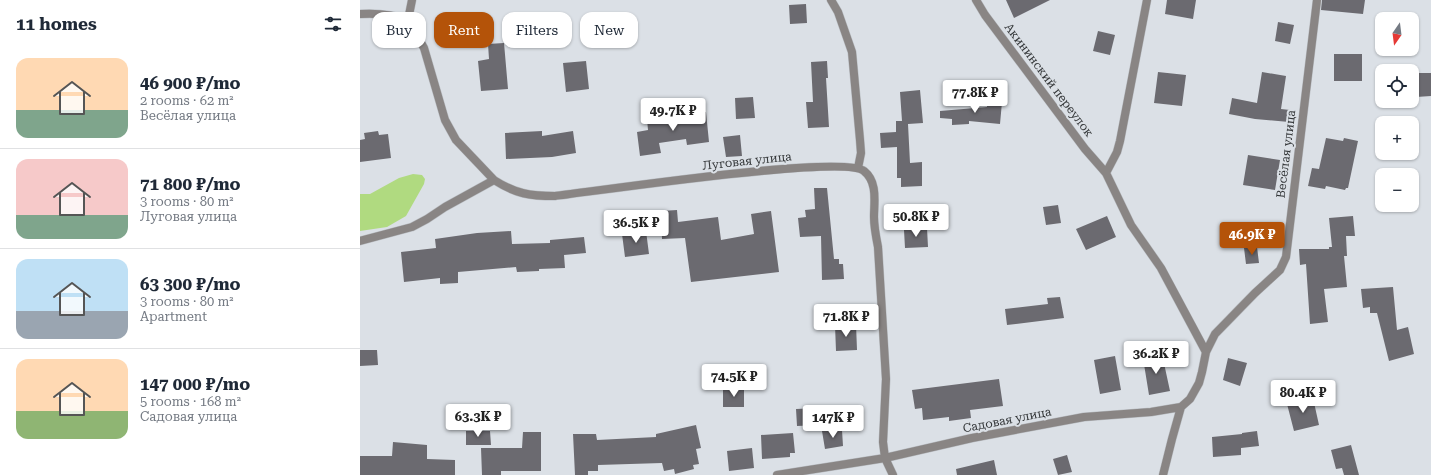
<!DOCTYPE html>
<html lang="en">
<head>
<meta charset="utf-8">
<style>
  body { margin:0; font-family:"Roboto Serif",serif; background:#f6f6f7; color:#1f2937; height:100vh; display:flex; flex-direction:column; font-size:15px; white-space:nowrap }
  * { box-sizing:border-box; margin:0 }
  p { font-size:13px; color:#747a83 }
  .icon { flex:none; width:22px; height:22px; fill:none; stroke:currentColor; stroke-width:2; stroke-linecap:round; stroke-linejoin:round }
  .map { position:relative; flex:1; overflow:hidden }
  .details { display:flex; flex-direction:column; background:#fff; width:360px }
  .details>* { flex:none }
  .hud { position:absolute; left:12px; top:12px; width:380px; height:36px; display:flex; gap:8px }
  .needle { width:26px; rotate:194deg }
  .controls { position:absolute; left:1015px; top:12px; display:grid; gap:8px }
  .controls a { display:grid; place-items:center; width:44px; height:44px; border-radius:8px; background:#fff; box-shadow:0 1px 3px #0004; font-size:20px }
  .price { position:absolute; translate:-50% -34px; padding:0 9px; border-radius:4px; background:#fff; color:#222; font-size:13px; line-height:26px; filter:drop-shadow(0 1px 2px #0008) }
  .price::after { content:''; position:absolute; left:50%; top:24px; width:12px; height:9px; margin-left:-6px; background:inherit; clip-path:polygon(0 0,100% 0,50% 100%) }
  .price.current { background:#b45309; color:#fff }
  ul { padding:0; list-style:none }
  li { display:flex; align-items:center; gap:12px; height:100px; padding:0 16px }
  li+li { border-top:1px solid #e0e1e3 }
  li span { display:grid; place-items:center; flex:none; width:112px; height:80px; border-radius:12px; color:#555 }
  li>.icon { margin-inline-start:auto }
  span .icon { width:48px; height:48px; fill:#fffc; stroke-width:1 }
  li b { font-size:17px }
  h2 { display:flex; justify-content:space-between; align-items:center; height:48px; padding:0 16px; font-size:17px }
  .chip { padding:0 14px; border-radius:12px; background:#fff; box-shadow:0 1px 3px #0004; font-size:14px; line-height:36px }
  .chip.current { background:#b45309; color:#fff }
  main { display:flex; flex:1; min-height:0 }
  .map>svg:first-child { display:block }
  .green { fill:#b0da80 }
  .building { fill:#6b6a70 }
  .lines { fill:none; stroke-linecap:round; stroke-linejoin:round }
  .street-casing { stroke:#babec3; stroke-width:9 }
  .street { stroke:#898584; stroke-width:8 }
  .labels { text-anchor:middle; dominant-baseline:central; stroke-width:4; stroke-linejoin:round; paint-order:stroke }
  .street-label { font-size:12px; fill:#343739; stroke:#dbe0e6 }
</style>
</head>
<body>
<main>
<section class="details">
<h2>11 homes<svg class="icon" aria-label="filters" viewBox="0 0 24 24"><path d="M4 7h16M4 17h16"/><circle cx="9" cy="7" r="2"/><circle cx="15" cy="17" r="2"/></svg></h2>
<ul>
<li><span style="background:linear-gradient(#ffd9b3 65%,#7fa58c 0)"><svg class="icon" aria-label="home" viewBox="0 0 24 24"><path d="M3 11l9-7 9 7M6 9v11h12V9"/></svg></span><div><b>46 900 ₽/mo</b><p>2 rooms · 62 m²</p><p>Весёлая улица</p></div></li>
<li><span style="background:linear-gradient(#f6c9c9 70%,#7fa58c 0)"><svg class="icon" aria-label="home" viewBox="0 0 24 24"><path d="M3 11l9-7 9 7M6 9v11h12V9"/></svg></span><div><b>71 800 ₽/mo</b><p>3 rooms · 80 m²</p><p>Луговая улица</p></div></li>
<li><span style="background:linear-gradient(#bfe0f5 65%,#9aa5b1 0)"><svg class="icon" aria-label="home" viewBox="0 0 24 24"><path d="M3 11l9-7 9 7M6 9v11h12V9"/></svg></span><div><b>63 300 ₽/mo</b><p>3 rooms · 80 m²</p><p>Apartment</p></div></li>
<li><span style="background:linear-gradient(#ffd9b3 65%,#8fb573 0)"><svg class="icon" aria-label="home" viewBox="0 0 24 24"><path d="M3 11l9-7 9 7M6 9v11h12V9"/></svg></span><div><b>147 000 ₽/mo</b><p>5 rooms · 168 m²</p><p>Садовая улица</p></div></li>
</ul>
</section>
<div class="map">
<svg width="1071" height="475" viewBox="0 0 1071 475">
  <rect width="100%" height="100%" fill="#dbe0e6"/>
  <!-- green -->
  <path class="green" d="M53,174L62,175L65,179L64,184L46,216L27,227L0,231V194H10L39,178Z"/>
  <!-- building -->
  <path class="building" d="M646,0H690L654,18Z
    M807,0H836L833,19L805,14Z
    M962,0H1005L1003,14L961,10Z
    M446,4L447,23L430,24L429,5Z
    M80,20H102L103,37H80Z
    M918,22L934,25L930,44L915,41Z
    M738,31L755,35L750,55L733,51Z
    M144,43L148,89L121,91L118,61L129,59L128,44Z
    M974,54H1002V81H974Z
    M226,61L229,89L206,92L203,63Z
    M467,61L468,78H466L469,127L448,128L446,102H453L451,62Z
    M798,72L826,75L822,106L794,103Z
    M902,72L926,76L921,109L930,110L929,122L895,119L869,114L872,98L897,103Z
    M1055,73H1071V96L1056,97Z
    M560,90L563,123L548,124L550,163L562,162V186L541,187V178H537V147L521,148L520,133L536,132V121H542L540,92Z
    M393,97L395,118L376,119L375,98Z
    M627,100L642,102L640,124L609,121V124L592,125V119L580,118V111L627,107Z
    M346,112L349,142L327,145L326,139L299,143L301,153L280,156L277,132L288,130L287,119Z
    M18,131L19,135L28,134L31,158L0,162V140L5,139L4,133Z
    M182,131V136L213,131L216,153L192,157L146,159L145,133Z
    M380,135L382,156L366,157L363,137Z
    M966,138L983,141L984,138L998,141L988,188H986L985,190L966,186L965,189L948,186L952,168L959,169Z
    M888,155L920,160L915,190L883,185Z
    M454,188H467L474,259H479V264H483L484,279L462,280L461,236L440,237L438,218L446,217L445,210L455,209Z
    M698,205L701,223L686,225L683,207Z
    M317,210L318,222L358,217L361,240L394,234L391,214L411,211L419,272L331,282L325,238L302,239L301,211Z
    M747,216L756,237L726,250L716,229Z
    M993,216L995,236H986L987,256H984L987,287L964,289L968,322L950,324L946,264L940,265L939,249H969V247H972L969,218Z
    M567,228L568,247L545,248L544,230Z
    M151,231L152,244L190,243V240L224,237L226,253L204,255L205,268L179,269V271L157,272L156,267L98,272V283L80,284V278L44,282L41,252L76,248L75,239L117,233Z
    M286,231L289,254L265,257L262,234Z
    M897,247L899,263L886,264L884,248Z
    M1033,287L1037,330L1048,327L1054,354L1029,361L1017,313H1010V307L1003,308L1001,289Z
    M700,297L704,318L647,325L645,309L688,304L687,298Z
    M496,324L497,350L476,351L475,325Z
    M0,350H17L18,365L0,366Z
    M802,354L810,391L789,395L783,358Z
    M755,356L761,390L740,394L734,360Z
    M868,358L887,363L880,386L863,380Z
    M639,379L643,406L610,410L611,418L589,421V417L563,420L562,408L555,409L552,390Z
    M363,389H384V407H363Z
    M953,398L959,425L934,431L927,404Z
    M459,408L460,425L437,426L436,409Z
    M336,425L341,448L336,449L339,464L333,465L334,469L315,474L314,469L304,471L302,463L238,465V471H228V475H215L213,434H236L237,440L296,437V434Z
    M482,430L483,446L465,449L462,431Z
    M106,431H130L131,445H106Z
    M897,431L899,446L881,448V455L853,457L852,437L882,434V433Z
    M163,432H181V471H141V475H122L121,448H162Z
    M433,433L435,453H430V457L402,459L401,435Z
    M33,442L67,445V459L95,460V475H0V456H32Z
    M991,445L999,475H984L982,468L976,469L971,450Z
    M392,448L394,468L369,471L367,451Z
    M707,455L712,472L698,475L693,459Z
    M634,460L637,475H597L596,469Z"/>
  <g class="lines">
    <defs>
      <path id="street" d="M471,0L478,12L492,52L500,140L501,153L498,168
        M616,0L625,15L725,149L746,173L771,225L801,268L846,352
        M0,14C17,13 32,14 48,20L64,48L85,120L96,140L134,180
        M48,20L52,0
        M746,173L757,152L760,141L787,0
        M0,241L52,227L67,219L85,207L134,180C156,194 170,196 195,196C237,191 484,154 504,171C518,182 514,202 514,217C514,227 516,237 518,247L526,379L523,442L525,458L533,475
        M417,475L525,458L612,438L724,417L791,412L821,407L830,399L839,383L842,372L846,352L855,334L895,293L920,270L926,257L957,0
        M803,475L812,439L821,407"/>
    </defs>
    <!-- street casing -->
    <use href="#street" class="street-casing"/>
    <!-- street -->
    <use href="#street" class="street"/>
  </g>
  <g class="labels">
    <!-- street labels -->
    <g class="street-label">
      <text transform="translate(689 80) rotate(53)">Акининский переулок</text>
      <text transform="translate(926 154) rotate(-83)">Весёлая улица</text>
      <text transform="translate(387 161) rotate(-6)">Луговая улица</text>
      <text transform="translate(647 420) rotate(-11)">Садовая улица</text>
    </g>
  </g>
</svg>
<div class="controls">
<a><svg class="needle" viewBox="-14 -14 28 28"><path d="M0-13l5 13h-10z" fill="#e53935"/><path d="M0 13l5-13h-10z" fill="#747a83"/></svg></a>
<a><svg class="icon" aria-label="locate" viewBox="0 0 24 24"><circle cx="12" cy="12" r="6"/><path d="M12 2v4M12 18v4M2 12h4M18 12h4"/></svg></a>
<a>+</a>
<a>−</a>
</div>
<b class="price" style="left:615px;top:114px">77.8K ₽</b>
<b class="price" style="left:313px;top:132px">49.7K ₽</b>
<b class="price" style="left:556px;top:238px">50.8K ₽</b>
<b class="price" style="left:276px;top:244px">36.5K ₽</b>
<b class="price current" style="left:892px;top:256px">46.9K ₽</b>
<b class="price" style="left:486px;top:338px">71.8K ₽</b>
<b class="price" style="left:796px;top:375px">36.2K ₽</b>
<b class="price" style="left:374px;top:398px">74.5K ₽</b>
<b class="price" style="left:943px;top:414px">80.4K ₽</b>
<b class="price" style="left:118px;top:438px">63.3K ₽</b>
<b class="price" style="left:473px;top:439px">147K ₽</b>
<div class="hud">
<a class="chip">Buy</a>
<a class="chip current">Rent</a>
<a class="chip">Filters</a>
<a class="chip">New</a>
</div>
</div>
</main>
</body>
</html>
